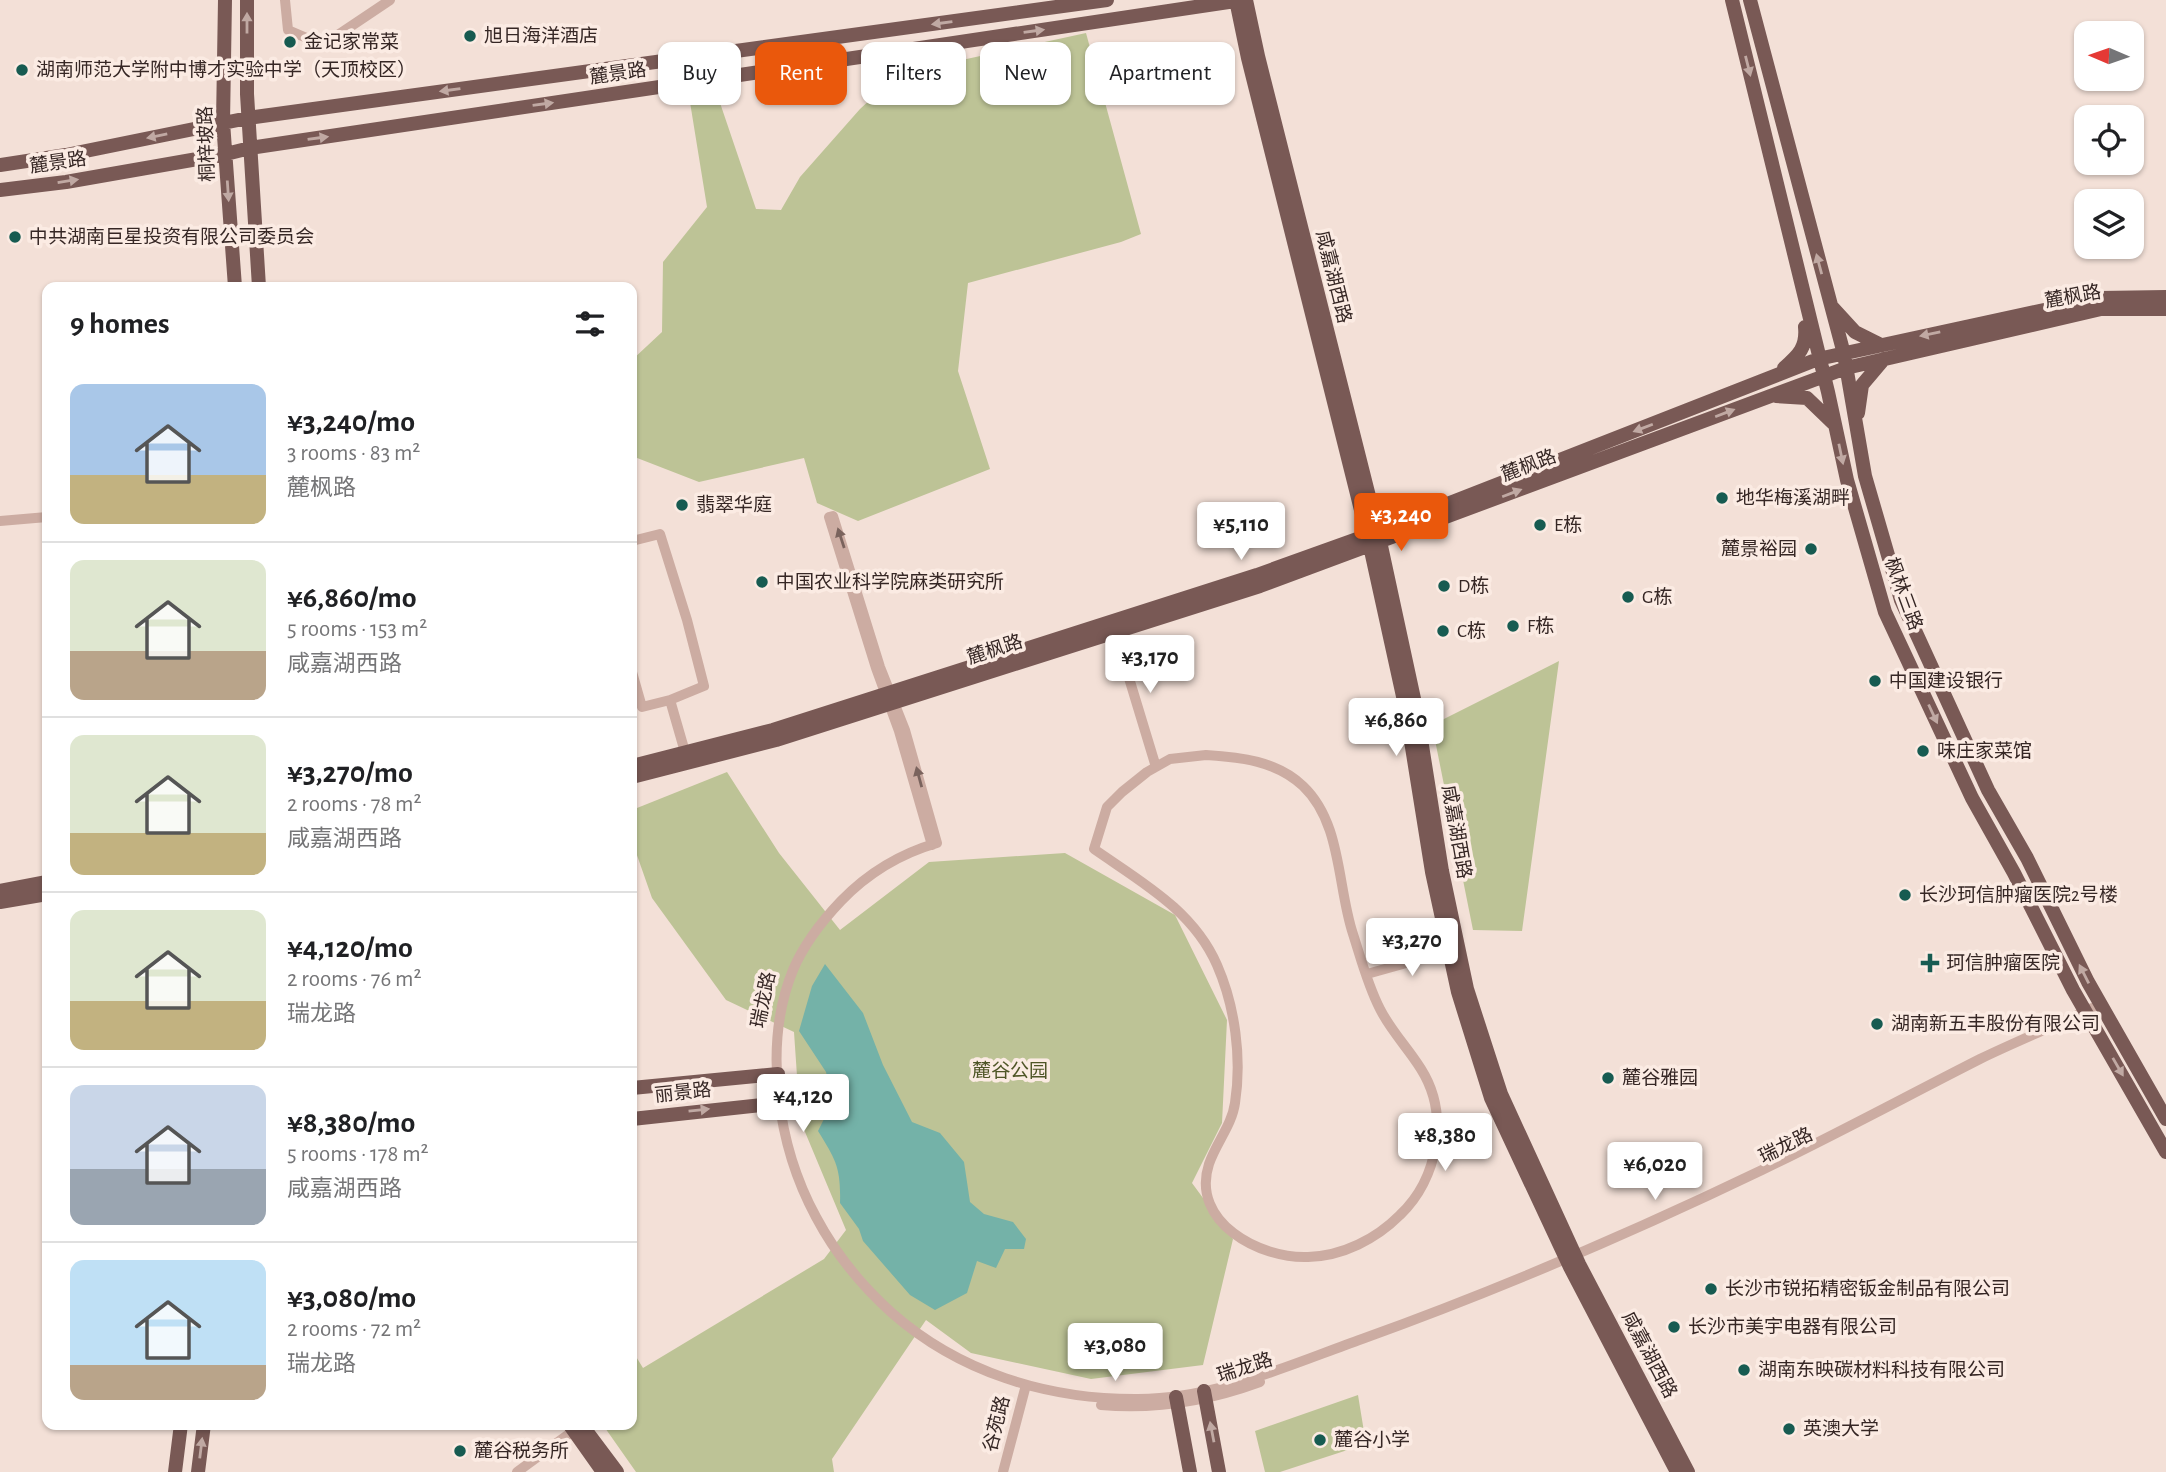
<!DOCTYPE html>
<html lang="en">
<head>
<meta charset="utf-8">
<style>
  body { margin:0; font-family:"Alegreya Sans","Noto Sans SC",sans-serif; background:#f2f2f2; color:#202124; height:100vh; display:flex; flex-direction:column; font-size:26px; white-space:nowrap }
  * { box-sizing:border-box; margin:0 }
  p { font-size:23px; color:#757577 }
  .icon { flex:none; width:38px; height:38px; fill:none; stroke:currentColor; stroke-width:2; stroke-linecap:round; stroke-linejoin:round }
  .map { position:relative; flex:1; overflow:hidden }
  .details { position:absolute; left:42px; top:282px; width:595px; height:1148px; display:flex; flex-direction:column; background:#fff; border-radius:14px; box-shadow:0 2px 5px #0004 }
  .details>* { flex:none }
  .top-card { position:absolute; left:658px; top:42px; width:665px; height:63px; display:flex; gap:14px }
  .needle { width:46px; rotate:272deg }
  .fabs { position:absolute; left:2074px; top:21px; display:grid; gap:14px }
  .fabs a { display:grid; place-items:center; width:70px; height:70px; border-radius:14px; background:#fff; box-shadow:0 2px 5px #0004; font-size:35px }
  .price { position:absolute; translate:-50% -60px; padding:0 16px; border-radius:7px; background:#fff; color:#222; font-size:23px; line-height:46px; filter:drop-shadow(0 2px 4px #0008) }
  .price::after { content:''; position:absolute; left:50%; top:42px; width:21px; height:16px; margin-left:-10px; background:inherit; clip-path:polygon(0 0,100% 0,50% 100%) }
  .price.active { background:#ea580c; color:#fff }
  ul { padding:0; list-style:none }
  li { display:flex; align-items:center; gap:21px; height:175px; padding:0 28px }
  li+li { border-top:2px solid #e0e0e0 }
  li span { display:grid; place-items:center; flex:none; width:196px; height:140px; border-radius:14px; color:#555 }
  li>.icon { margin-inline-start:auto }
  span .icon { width:84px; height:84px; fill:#fffc; stroke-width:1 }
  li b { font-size:30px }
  h2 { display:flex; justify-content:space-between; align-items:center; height:84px; padding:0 28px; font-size:30px }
  .chip { padding:0 24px; border-radius:14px; background:#fff; box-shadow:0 2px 5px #0004; font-size:24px; line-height:63px }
  .chip.active { background:#ea580c; color:#fff }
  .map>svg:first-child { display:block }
  .green { fill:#bdc396 }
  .water { fill:#74b2a8 }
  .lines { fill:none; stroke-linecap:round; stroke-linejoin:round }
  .minor { stroke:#ccaca2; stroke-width:10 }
  .major { stroke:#795955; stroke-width:14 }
  .oneway { fill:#c0a9a3 }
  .oneway2 { fill:#7a635d }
  .poi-dot { fill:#175b51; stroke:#fbebe3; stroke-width:2.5 }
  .labels { text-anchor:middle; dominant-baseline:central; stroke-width:7; stroke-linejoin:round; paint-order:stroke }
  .poi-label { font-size:19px; fill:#362725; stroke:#fbebe3; text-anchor:start }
  .street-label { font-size:19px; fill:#362725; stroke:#fbebe3 }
  .park-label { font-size:19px; fill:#4f5627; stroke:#fbebe3 }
</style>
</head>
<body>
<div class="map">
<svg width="2166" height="1472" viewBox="0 0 2166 1472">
  <rect width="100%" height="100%" fill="#f3e0d7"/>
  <!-- green -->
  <path class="green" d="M1086,33L1141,234L1121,242L968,283L958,371L990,469L858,521L817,503L804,458L699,482L632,456V360L662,332L663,262L707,207L689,96L717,94L756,209L781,210L800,177L860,109L898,74Z
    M1559,661L1522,931L1473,930L1432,725Z
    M727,772L779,853L840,930L929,862L1065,853L1175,915L1227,1020L1222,1123L1192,1183L1233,1239L1203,1365L1091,1379L971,1353L926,1320L832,1459L834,1472H636L603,1425L632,1424V1350L643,1368L824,1259L846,1230L800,1120L794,1032L726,1000L652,898L632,841V810Z
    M1358,1395L1366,1444L1280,1472H1265L1255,1431Z"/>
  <!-- water -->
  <path class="water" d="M825,964L863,1013L883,1065L912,1122L940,1133L964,1162L970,1202L984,1214L1013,1222L1026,1239L1024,1249H1005L996,1268L977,1261L967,1293L935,1310L910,1295L863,1241L859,1229L840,1203C841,1168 836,1160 818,1131L833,1101L826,1072L799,1031L812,986Z"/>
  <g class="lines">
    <!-- minor -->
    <path class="minor" d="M285,0L288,30L323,45L390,0
      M0,521L47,517
      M632,541L660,534L687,620L704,686L670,700L642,707L632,672
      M1115,632L1156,767
      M670,700L685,752
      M1206,755C1240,757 1277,761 1303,786C1342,823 1337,886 1353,934C1361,959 1368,986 1380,1009C1391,1031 1408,1048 1421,1069C1450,1115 1438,1179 1400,1215C1376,1239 1343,1256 1308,1257C1260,1259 1190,1222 1209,1164C1216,1143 1232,1125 1235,1103C1242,1058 1235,1006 1217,965C1193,910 1141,882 1094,849L1107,807L1122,792L1147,772L1170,759Z
      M932,845L899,731L876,668L829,517L833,516L880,667L905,730L937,843C899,854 868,873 841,901C821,922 804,944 793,970C762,1046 778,1147 816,1217C835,1253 862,1286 892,1313C959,1372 1046,1399 1135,1399C1214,1400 1289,1365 1362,1339C1498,1290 1631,1233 1762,1170C1835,1135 1907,1096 1980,1059C2017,1041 2055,1026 2092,1008
      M1367,974L1449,951
      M1101,1405C1157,1410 1208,1401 1260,1382
      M517,1472L573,1431
      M1003,1472L1026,1385"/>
    <!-- major -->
    <path class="major" d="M225,0L223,122L235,287
      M247,0V94L259,287
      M1236,0L1248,58L1370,546L1406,710L1432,872L1458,992L1491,1098L1570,1267L1677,1472
      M1246,0L1258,56L1378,532L1416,708L1442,871L1467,989L1501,1094L1579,1264L1688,1472
      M1732,0L1828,392L1847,480L1885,612L1972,798L2014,873L2073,990L2166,1152
      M1750,0L1844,354L1865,476L1901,600L1988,790L2027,858L2088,982L2166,1119
      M0,165L66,155L248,118L1107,0
      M0,190L66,182L226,154L250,148L1242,0
      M1833,308L1855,332L1881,345
      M1784,368C1799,355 1807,347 1805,327
      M1776,396L1807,398L1835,425
      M1858,413L1862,385L1884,359
      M632,766L773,730L1257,575L1368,535L1818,359L2100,298L2166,297
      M632,777L776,740L1260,586L1846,368L2101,309H2166
      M0,891L47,882
      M0,902L47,894
      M632,1088L778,1074
      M632,1119L781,1103
      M1204,1391L1219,1472
      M1176,1397L1190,1472
      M569,1424L603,1472
      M581,1424L617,1472
      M175,1472L181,1424
      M198,1472L204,1424"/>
  </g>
  <!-- one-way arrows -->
  <defs><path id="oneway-solid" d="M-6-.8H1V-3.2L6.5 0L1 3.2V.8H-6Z" transform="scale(1.75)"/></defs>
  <g class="oneway">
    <use href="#oneway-solid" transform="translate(247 23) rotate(-90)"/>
    <use href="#oneway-solid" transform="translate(942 23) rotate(172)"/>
    <use href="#oneway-solid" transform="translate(1034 31) rotate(-8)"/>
    <use href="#oneway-solid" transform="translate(1748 66) rotate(76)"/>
    <use href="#oneway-solid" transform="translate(450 90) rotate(172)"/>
    <use href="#oneway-solid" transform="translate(543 104) rotate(-8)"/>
    <use href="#oneway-solid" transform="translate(157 136) rotate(168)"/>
    <use href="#oneway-solid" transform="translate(318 138) rotate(-8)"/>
    <use href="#oneway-solid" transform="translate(68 181) rotate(-9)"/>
    <use href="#oneway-solid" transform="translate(228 191) rotate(86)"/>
    <use href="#oneway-solid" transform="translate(1819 264) rotate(-105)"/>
    <use href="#oneway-solid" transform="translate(1930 334) rotate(168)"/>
    <use href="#oneway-solid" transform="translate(1725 413) rotate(-21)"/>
    <use href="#oneway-solid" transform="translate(1643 428) rotate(159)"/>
    <use href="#oneway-solid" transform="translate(1841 454) rotate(78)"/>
    <use href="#oneway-solid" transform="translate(1512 493) rotate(-21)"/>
    <use href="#oneway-solid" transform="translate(1933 714) rotate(65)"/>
    <use href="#oneway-solid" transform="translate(2084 974) rotate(-117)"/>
    <use href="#oneway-solid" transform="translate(2118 1067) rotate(60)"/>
    <use href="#oneway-solid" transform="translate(699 1110) rotate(-6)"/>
    <use href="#oneway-solid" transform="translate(1212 1432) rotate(-101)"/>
    <use href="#oneway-solid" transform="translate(201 1448) rotate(-83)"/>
  </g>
  <g class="oneway2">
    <use href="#oneway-solid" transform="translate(841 538) rotate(-108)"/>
    <use href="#oneway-solid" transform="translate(919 777) rotate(-105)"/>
  </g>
  <!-- markers -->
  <g class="poi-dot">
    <circle cx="470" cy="36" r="7"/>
    <circle cx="290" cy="42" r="7"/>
    <circle cx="22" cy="70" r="7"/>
    <circle cx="15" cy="237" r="7"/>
    <circle cx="1722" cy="498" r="7"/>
    <circle cx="682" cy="505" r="7"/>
    <circle cx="1540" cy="525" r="7"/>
    <circle cx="1811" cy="549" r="7"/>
    <circle cx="762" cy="582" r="7"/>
    <circle cx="1444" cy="586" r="7"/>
    <circle cx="1628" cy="597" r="7"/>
    <circle cx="1513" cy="626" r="7"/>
    <circle cx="1443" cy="631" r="7"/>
    <circle cx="1875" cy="681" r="7"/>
    <circle cx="1923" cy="751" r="7"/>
    <circle cx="1905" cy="895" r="7"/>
    <path d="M1926.5 952.5h7v7h7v7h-7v7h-7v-7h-7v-7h7z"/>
    <circle cx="1877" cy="1024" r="7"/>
    <circle cx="1608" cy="1078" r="7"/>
    <circle cx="1711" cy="1289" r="7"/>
    <circle cx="1674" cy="1327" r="7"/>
    <circle cx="1744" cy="1370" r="7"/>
    <circle cx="1789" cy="1429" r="7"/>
    <circle cx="1320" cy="1440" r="7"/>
    <circle cx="460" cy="1451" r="7"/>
  </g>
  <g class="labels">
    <!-- poi labels -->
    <g class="poi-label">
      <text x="484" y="36">旭日海洋酒店</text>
      <text x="304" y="42">金记家常菜</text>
      <text x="36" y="70">湖南师范大学附中博才实验中学（天顶校区）</text>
      <text x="29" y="237">中共湖南巨星投资有限公司委员会</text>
      <text x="1736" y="498">地华梅溪湖畔</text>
      <text x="696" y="505">翡翠华庭</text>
      <text x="1554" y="525">E栋</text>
      <text x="1797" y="549" text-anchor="end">麓景裕园</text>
      <text x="776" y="582">中国农业科学院麻类研究所</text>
      <text x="1458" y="586">D栋</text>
      <text x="1642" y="597">G栋</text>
      <text x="1527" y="626">F栋</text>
      <text x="1457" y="631">C栋</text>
      <text x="1889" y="681">中国建设银行</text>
      <text x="1937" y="751">味庄家菜馆</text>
      <text x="1919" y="895">长沙珂信肿瘤医院2号楼</text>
      <text x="1946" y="963">珂信肿瘤医院</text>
      <text x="1891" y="1024">湖南新五丰股份有限公司</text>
      <text x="1622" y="1078">麓谷雅园</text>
      <text x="1725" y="1289">长沙市锐拓精密钣金制品有限公司</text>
      <text x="1688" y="1327">长沙市美宇电器有限公司</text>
      <text x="1758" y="1370">湖南东映碳材料科技有限公司</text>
      <text x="1803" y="1429">英澳大学</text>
      <text x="1334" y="1440">麓谷小学</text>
      <text x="474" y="1451">麓谷税务所</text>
    </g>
    <!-- street labels -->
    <g class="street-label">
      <text transform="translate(618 74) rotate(-8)">麓景路</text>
      <text transform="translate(207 144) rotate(-92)">桐梓坡路</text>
      <text transform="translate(58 163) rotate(-8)">麓景路</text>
      <text transform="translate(1333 277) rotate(76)">咸嘉湖西路</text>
      <text transform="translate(2073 297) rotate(-10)">麓枫路</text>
      <text transform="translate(1529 466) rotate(-21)">麓枫路</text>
      <text transform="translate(1903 594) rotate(70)">枫林三路</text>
      <text transform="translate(995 650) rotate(-18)">麓枫路</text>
      <text transform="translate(1456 832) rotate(80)">咸嘉湖西路</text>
      <text transform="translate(764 1000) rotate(-78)">瑞龙路</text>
      <text transform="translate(683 1093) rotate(-6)">丽景路</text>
      <text transform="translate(1786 1146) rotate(-26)">瑞龙路</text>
      <text transform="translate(1649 1355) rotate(62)">咸嘉湖西路</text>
      <text transform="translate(1245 1368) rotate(-18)">瑞龙路</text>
      <text transform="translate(997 1424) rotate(-76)">谷苑路</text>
    </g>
    <!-- park labels -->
    <g class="park-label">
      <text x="1010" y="1071">麓谷公园</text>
    </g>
  </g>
</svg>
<div class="fabs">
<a><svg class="needle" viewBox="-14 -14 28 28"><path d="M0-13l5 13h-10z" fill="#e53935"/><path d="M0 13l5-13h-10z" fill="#757577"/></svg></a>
<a><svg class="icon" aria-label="locate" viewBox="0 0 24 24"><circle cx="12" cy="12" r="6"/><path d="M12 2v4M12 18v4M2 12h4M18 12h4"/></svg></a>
<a><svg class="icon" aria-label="layers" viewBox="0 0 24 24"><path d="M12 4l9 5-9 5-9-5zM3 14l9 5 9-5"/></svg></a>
</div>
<b class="price active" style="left:1401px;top:553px">¥3,240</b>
<b class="price" style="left:1241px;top:562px">¥5,110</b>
<b class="price" style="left:1150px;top:695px">¥3,170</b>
<b class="price" style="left:1396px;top:758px">¥6,860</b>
<b class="price" style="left:1412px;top:978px">¥3,270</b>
<b class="price" style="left:803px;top:1134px">¥4,120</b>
<b class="price" style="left:1445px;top:1173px">¥8,380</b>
<b class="price" style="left:1655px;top:1202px">¥6,020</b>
<b class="price" style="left:1115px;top:1383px">¥3,080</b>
<div class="top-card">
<a class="chip">Buy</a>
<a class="chip active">Rent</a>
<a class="chip">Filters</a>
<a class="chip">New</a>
<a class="chip">Apartment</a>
</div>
<section class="details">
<h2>9 homes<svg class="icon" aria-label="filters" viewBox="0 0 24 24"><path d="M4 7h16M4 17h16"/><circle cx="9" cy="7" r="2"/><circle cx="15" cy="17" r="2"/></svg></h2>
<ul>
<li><span style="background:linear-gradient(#a9c7e8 65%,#c2b280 0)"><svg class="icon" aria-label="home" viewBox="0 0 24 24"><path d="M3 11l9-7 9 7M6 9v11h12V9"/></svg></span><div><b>¥3,240/mo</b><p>3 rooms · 83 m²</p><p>麓枫路</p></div></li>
<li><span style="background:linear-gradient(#dfe7d0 65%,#b9a48a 0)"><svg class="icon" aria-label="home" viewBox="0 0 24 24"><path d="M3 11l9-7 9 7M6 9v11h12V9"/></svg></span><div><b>¥6,860/mo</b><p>5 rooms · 153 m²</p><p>咸嘉湖西路</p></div></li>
<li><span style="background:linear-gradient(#dfe7d0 70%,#c2b280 0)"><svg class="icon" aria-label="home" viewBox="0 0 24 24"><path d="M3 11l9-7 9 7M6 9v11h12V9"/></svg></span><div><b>¥3,270/mo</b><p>2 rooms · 78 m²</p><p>咸嘉湖西路</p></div></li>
<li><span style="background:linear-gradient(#dfe7d0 65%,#c2b280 0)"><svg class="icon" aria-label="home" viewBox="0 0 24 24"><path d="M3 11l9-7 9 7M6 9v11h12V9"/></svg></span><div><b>¥4,120/mo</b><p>2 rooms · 76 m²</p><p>瑞龙路</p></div></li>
<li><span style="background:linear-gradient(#c9d6e8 60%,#9aa5b1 0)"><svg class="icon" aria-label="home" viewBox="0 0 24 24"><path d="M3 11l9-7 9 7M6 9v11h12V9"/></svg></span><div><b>¥8,380/mo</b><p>5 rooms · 178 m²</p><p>咸嘉湖西路</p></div></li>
<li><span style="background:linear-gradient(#bfe0f5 75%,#b9a48a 0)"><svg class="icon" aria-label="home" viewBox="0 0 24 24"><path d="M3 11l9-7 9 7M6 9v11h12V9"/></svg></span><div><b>¥3,080/mo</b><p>2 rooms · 72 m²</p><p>瑞龙路</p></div></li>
</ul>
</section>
</div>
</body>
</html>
